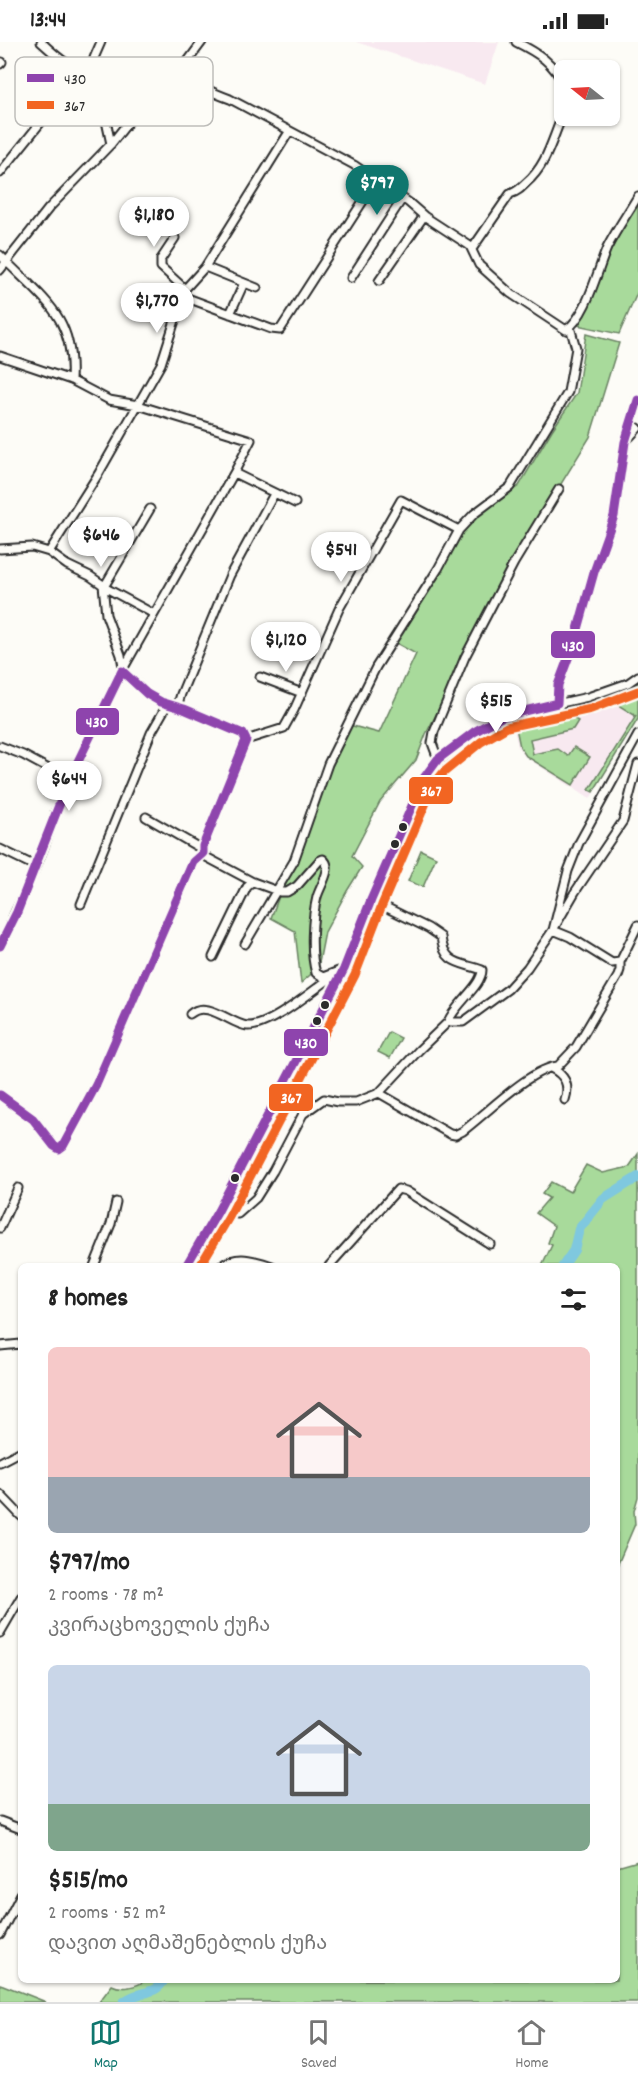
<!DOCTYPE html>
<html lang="en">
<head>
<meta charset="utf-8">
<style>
  body { margin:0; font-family:Dekko,"Noto Sans Georgian",sans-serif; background:#f2f2f2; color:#222; height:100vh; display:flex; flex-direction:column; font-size:22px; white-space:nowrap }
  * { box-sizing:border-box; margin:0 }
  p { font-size:20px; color:#767676 }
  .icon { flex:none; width:33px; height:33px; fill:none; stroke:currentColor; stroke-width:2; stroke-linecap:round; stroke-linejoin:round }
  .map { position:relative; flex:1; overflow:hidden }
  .drawer { position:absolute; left:18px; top:1221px; width:602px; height:720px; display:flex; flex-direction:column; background:#fff; border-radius:9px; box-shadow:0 2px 4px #0004 }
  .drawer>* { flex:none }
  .needle { width:39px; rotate:288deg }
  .fabs { position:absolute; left:554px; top:18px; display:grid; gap:12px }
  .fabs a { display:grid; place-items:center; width:66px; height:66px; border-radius:9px; background:#fff; box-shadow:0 2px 4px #0004; font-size:30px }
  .price { position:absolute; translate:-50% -51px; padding:0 14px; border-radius:21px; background:#fff; color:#222; font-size:20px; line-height:39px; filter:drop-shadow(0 2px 3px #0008) }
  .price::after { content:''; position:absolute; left:50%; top:36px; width:18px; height:14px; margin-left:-9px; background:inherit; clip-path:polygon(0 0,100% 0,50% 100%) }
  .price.selected { background:#0f766e; color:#fff }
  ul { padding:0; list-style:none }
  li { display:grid; align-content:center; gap:12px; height:318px; padding:0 30px }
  li span { display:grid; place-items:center; height:186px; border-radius:9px; color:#555 }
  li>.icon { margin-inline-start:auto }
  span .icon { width:108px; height:108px; fill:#fffc; stroke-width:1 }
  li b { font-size:26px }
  h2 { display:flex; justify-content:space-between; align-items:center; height:72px; padding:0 30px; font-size:26px }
  .status { display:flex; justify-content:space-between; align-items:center; height:42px; padding:0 30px; background:#fff; direction:ltr }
  .status svg { height:16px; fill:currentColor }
  .menu { display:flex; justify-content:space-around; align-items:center; height:84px; border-top:2px solid #e0e0e0; background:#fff; font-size:16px; color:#767676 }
  .menu a { display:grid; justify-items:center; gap:3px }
  .menu .selected { color:#0f766e }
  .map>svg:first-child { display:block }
  .built { fill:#f8e9f0 }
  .green { fill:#a8da9b; stroke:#6a8263; stroke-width:1.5 }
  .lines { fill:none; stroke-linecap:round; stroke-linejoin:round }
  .river { stroke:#7fc8df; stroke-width:10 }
  .minor-casing { stroke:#2b2b2b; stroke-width:11 }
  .minor { stroke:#fdfcf7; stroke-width:7 }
  .bus-1-casing { stroke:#fdfcf7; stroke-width:14 }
  .bus-2-casing { stroke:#fdfcf7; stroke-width:14 }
  .bus-1 { stroke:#8e44ad; stroke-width:9 }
  .bus-2 { stroke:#f26522; stroke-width:9 }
  .bus-dot { fill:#2b2b2b; stroke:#fdfcf7; stroke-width:2 }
  .key { fill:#fdfcf7; stroke:#bebdba; stroke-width:1.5 }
  .key-label { font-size:16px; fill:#2b2b2b }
  .line-badge { stroke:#fdfcf7; stroke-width:2 }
  .badge-label { font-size:16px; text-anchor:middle; font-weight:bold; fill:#fff }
</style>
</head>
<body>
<div class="status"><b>13:44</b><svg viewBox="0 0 49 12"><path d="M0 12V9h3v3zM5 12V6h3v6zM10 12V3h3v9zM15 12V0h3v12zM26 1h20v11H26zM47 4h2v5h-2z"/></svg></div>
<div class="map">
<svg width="638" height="1960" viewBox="0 0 638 1960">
  <rect width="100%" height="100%" fill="#fdfcf7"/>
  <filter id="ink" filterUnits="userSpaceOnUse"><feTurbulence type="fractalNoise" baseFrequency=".0167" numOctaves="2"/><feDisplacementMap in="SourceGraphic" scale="12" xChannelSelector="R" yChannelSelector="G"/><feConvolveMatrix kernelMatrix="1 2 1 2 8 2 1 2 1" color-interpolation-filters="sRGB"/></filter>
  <g filter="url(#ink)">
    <!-- built -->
    <path class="built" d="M356,0H499L485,42Z
      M638,640V678L590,757L524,714L518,705L511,676L611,654Z"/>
    <!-- green -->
    <path class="green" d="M638,158V249L619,292L577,283L595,250L609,212Z
      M586,292L619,301L590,395L522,505L426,692L416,718L380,760L352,814L362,825L347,849L325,890L318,926L301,941L295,889L271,876L328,721L349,683L379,691L416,612L394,600L469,476L519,444L552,388L577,351Z
      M638,641V677L593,750L589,748L636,674L615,661L597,666L595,659L613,654Z
      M575,664L576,666L571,675L578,679L573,687L530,697L533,712L558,707L568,714L574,705L590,715L573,743L526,714L520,705L514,676Z
      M421,808L436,815L423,845L408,839Z
      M389,990L401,996L390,1016L378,1010Z
      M638,1112V1455L634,1469L635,1482L617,1524L616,1224H542L552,1203L548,1201L554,1184L536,1171L549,1156L542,1152L551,1140L570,1150L586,1123L603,1131L629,1125Z
      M638,1819V1960H99L112,1943C121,1948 138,1945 145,1938H616L617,1825Z
      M0,1942L3,1943L46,1960H0Z"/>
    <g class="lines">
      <!-- river -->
      <path class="river" d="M563,1224L574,1208L579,1187L603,1157L638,1135
        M124,1960C139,1947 154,1955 164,1938"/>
      <defs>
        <path id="minor" d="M41,0C55,12 68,26 86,29
          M101,0L94,16L92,29L100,51L111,102
          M516,0C538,11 553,20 564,43
          M0,22L2,20
          M182,27C194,43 211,50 230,57L354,123L408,160L424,174L470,204L479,223L510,251L566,288C587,274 597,229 607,206C616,188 628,171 638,154
          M0,131L83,28
          M175,196L161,217V225L185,247
          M472,207L510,152C517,150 521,146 526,141C548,122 552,96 564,70
          M0,213C41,256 75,272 71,338
          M205,225L257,246
          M0,228L49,166L111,102L130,78L182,27L202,0
          M351,236L402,157
          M379,239L424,174
          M182,254L271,287L280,288L376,139
          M230,272L244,241
          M0,314L71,338L109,358L138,363L251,398L234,431L295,461
          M625,400L638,386
          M150,467L104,545L154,572
          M0,507L32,505L49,510L67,523L90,534L103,543L106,573L121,613L124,631L147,652L161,660L184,667L243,692L246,698
          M49,510L99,431L161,322L185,247L205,225L289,90
          M260,635L302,651
          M557,661L558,643L575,598L594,530L614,474L625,400L638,358
          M177,665L181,652L230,533L274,452
          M246,698L284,686L294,668L339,567L401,458L459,488
          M0,704L23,713L69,738
          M438,717L432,701L434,690L465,615L514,521L559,447
          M146,775L198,805L208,816L253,840L280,850H287L297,844L319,819L323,817C334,825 320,844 317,855C312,875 310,912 316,931L323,935L344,927
          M0,807L35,824
          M371,858L428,886L441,895C444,922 459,920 482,928C482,944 454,963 448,980
          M81,862L151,691L167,663
          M245,902L294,819L328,722L376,625L438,527L459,488L474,472L510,445L568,350L576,306L570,285
          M0,904C18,860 44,817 55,770L122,629L234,431
          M213,915L247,845L253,840
          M620,920L612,921L570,895L553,888L575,850L623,779L638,722
          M190,972C207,957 230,982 247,984C269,986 313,948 332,935
          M551,1026C565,1033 570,1043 565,1058
          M379,1051L450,1092L455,1093L463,1089C487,1071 531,1026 558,1024L576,1005L618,934L620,928V920L638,883
          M0,1053L33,1077L54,1104L59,1107L63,1104L96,1043L193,820L203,811V804L246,698
          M218,1169L238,1172L256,1156L273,1129L303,1072L324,1057L338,1060H356L379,1051L419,1008L448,980H463L508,947L527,926L553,888L568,829L579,801L638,693
          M0,1186L18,1146
          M94,1224L111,1182L116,1160
          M186,1224L218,1169L344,927L371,858L410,767L424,736L434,723L474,690L503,674L588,655L628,641L638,634
          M221,1224C237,1212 254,1218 272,1224
          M329,1224L398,1147L406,1149L490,1202
          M0,1304L21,1302
          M0,1420L21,1409
          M0,1452L21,1474
          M0,1591L21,1555
          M0,1779L21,1787
          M0,1893L21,1852"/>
      </defs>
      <!-- minor casing -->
      <use href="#minor" class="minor-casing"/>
      <!-- minor -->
      <use href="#minor" class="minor"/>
      <defs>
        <path id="bus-1" d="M0,904L17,870L69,738L122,629L147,652L161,660L184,667L243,692L246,698L203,804V811L193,820L96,1043L63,1104L59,1107L54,1104L33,1077L0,1053
          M186,1224L218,1169L344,927L371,858L424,736L438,717L474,690L503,674L557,661L558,643L575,598L594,530L614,474L625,400L638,358"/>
        <path id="bus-2" d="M200,1224L229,1175L355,933L382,863L434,742L443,731L481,700L507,685L591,667L638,649"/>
      </defs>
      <!-- bus-1 casing -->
      <use href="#bus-1" class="bus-1-casing"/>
      <!-- bus-2 casing -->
      <use href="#bus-2" class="bus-2-casing"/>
      <!-- bus-1 -->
      <use href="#bus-1" class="bus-1"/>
      <!-- bus-2 -->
      <use href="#bus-2" class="bus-2"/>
    </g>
  </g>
  <!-- markers -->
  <g class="bus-dot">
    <circle cx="403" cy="785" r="5"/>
    <circle cx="395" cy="802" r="5"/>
    <circle cx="325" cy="963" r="5"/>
    <circle cx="317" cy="979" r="5"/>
    <circle cx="235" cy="1136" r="5"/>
  </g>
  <!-- legend -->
  <rect x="15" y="15" width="198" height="69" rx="9" class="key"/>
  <rect x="27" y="32" width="27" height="8" fill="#8e44ad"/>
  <rect x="27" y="59" width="27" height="8" fill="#f26522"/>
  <g class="key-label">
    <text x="64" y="42">430</text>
    <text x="64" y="69">367</text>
  </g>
  <g class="line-badge">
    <rect x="550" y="588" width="46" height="29" rx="6" fill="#8e44ad"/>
    <rect x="75" y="665" width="45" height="29" rx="6" fill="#8e44ad"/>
    <rect x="408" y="734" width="46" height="29" rx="6" fill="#f26522"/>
    <rect x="283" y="986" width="46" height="29" rx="6" fill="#8e44ad"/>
    <rect x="268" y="1041" width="46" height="29" rx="6" fill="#f26522"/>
  </g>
  <g class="badge-label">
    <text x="573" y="609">430</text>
    <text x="97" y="685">430</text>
    <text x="431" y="754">367</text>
    <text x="306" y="1006">430</text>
    <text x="291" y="1061">367</text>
  </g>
</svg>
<div class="fabs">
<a><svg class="needle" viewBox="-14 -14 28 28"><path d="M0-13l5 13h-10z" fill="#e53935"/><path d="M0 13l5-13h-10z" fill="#767676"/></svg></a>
</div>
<b class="price selected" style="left:377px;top:174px">$797</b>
<b class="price" style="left:154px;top:206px">$1,180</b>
<b class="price" style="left:157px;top:292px">$1,770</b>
<b class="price" style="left:101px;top:526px">$646</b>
<b class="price" style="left:341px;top:541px">$541</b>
<b class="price" style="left:286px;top:631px">$1,120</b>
<b class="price" style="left:496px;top:692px">$515</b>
<b class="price" style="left:69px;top:770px">$644</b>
<section class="drawer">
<h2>8 homes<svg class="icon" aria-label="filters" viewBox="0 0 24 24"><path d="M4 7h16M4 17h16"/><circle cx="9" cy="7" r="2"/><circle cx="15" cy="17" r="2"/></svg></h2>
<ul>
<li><span style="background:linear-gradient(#f6c9c9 70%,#9aa5b1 0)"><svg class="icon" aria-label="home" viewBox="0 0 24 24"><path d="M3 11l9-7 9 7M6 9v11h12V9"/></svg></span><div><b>$797/mo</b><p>2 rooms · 78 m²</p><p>კვირაცხოველის ქუჩა</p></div></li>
<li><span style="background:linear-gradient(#c9d6e8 75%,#7fa58c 0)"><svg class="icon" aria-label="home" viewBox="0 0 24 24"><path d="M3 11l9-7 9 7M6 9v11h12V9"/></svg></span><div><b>$515/mo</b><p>2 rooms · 52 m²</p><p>დავით აღმაშენებლის ქუჩა</p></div></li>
</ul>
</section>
</div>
<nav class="menu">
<a class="selected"><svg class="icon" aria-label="map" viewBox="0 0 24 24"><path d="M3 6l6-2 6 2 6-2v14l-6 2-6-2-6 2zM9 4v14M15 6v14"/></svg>Map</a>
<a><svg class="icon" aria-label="saved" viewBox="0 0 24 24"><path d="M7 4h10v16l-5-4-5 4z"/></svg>Saved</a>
<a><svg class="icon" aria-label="home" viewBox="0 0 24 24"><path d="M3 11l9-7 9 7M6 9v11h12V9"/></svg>Home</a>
</nav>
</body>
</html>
